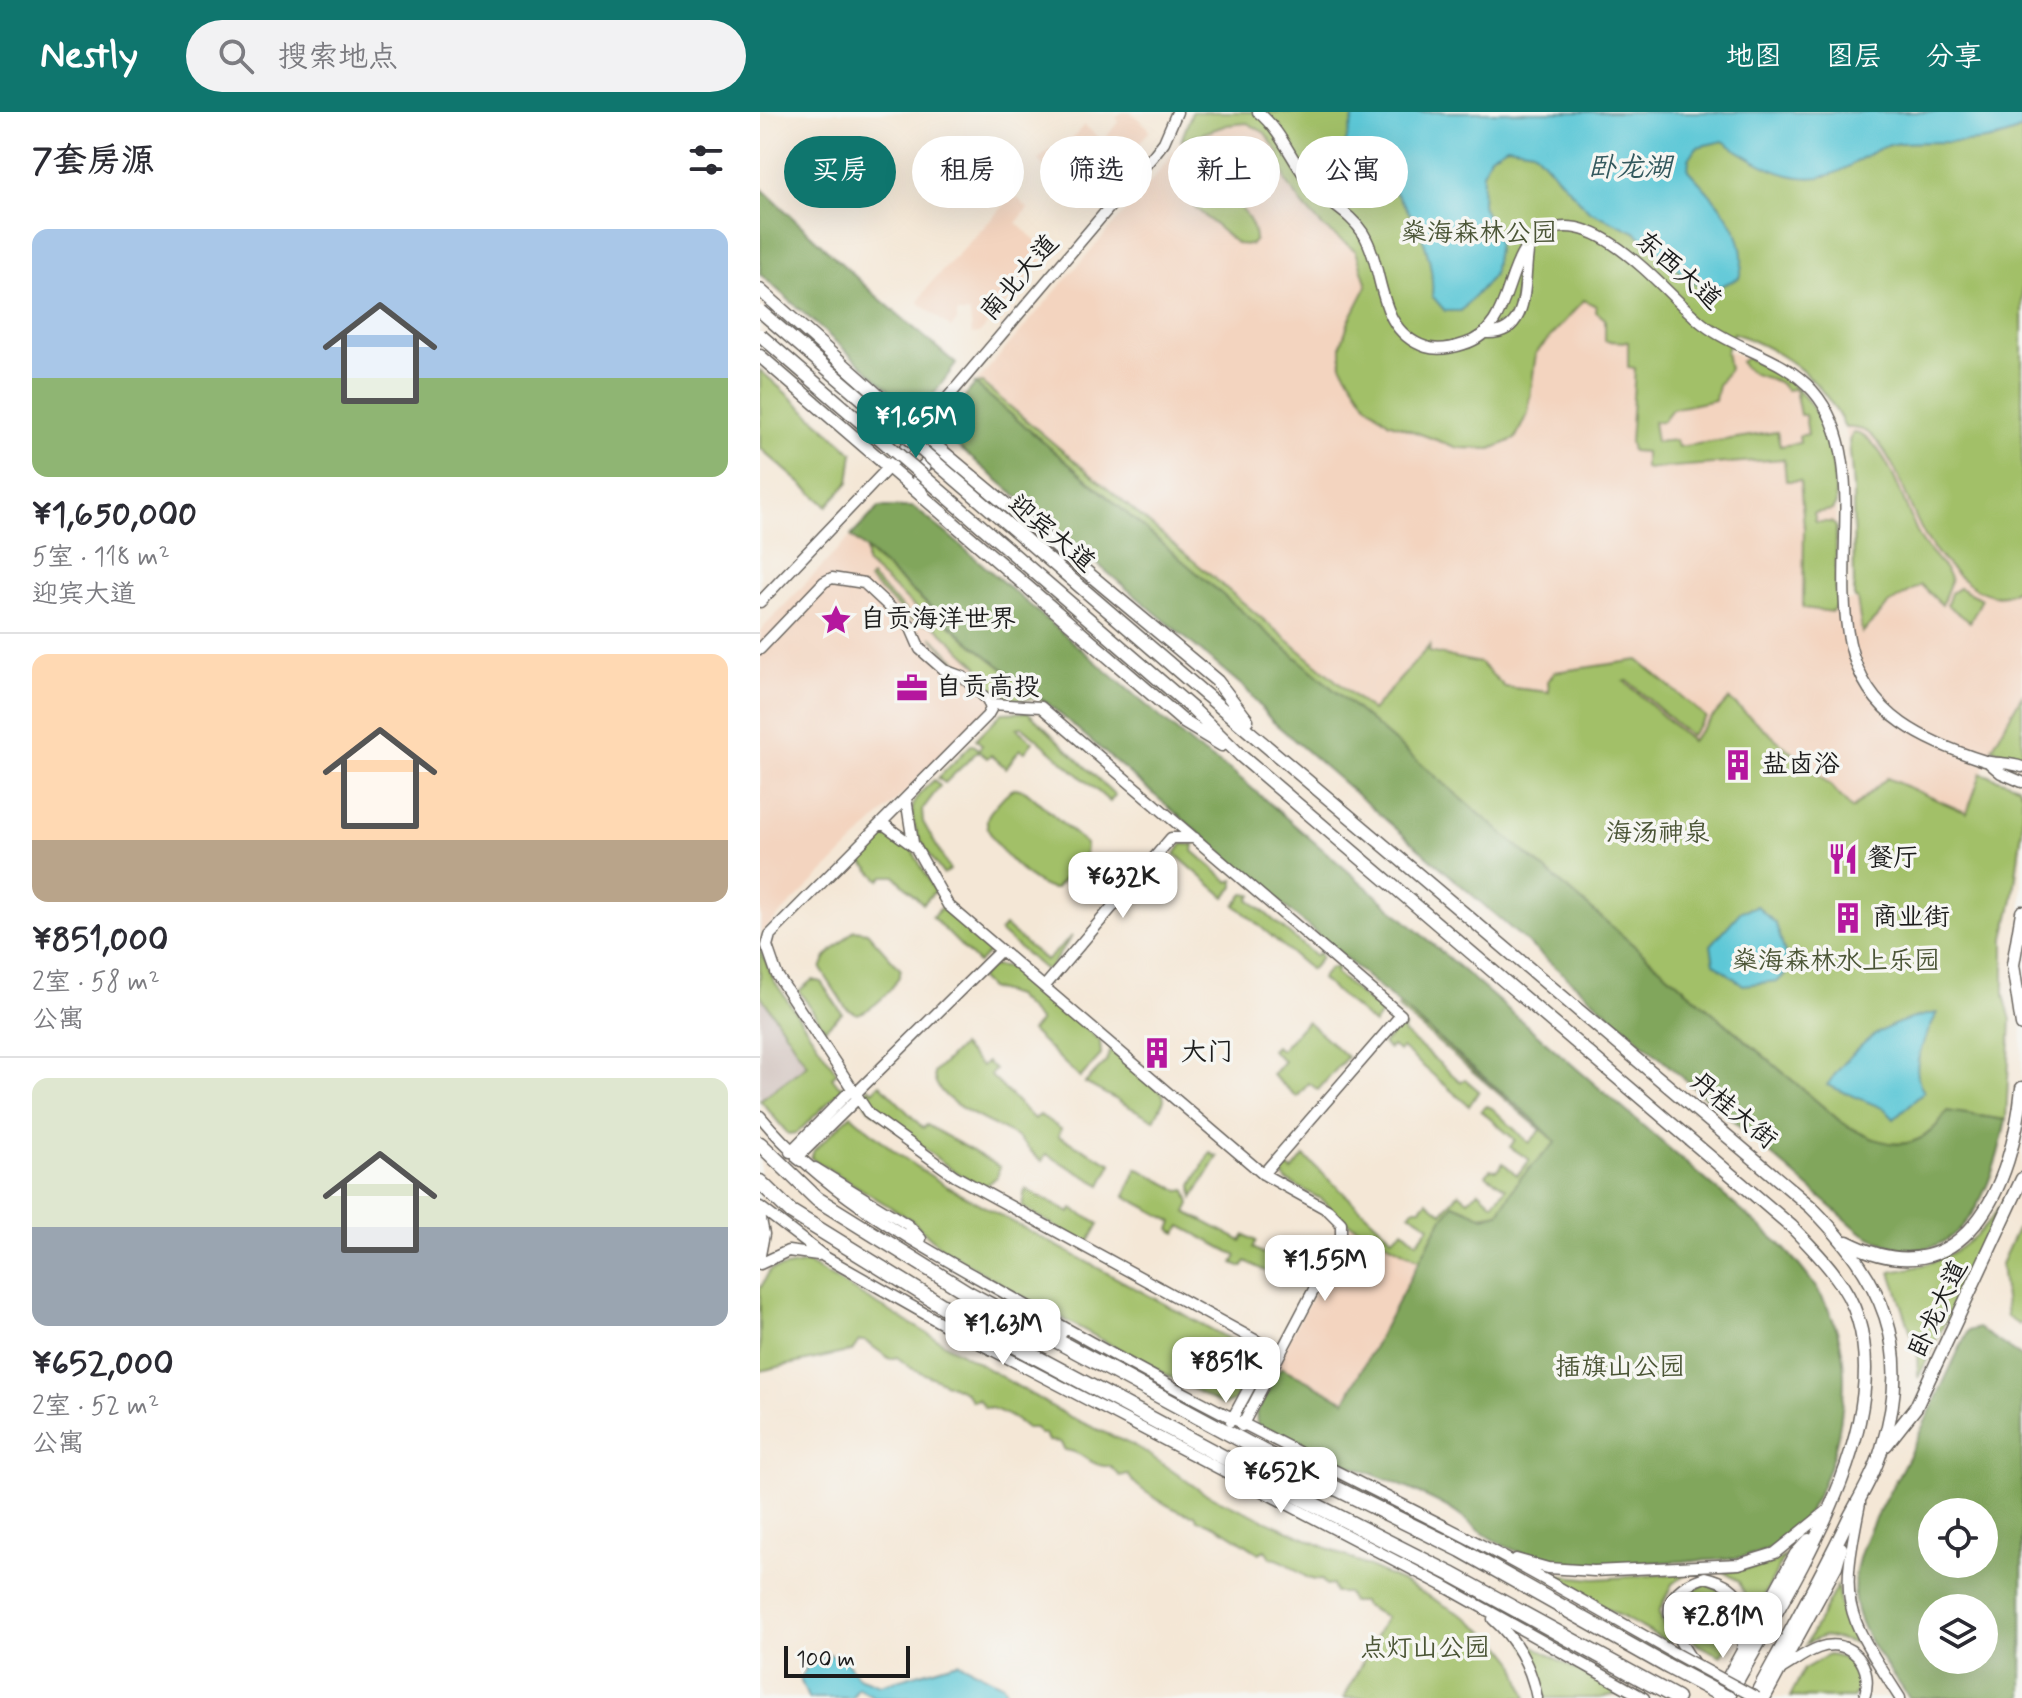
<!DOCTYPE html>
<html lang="zh">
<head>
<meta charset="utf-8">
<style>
  body { margin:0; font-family:Mynerve,"LXGW WenKai TC",sans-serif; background:#f2f2f3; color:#2b2b33; height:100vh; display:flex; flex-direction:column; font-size:30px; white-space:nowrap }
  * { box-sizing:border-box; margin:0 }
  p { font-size:26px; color:#7c7c81 }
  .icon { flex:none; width:44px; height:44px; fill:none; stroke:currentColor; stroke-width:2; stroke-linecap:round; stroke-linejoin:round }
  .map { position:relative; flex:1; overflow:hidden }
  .details { display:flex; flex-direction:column; background:#fff; width:760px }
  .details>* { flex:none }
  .top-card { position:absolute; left:24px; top:24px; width:760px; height:72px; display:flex; gap:16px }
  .buttons { position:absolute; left:1158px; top:1386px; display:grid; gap:16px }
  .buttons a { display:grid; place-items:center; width:80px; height:80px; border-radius:50%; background:#fff; box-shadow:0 8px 32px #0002; font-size:40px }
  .scale { position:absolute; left:24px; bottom:20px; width:126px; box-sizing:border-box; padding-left:8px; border:4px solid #1c1c1c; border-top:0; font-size:22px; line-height:28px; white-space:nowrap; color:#1c1c1c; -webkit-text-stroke:6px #f6f6f2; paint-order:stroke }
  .price { position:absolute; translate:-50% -68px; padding:0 18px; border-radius:16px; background:#fff; color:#222; font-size:26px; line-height:52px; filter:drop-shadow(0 2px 4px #0008) }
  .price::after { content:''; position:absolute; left:50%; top:48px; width:24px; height:18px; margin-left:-12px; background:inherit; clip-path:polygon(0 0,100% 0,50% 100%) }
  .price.current { background:#0f766e; color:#fff }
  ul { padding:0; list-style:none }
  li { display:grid; align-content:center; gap:16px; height:424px; padding:0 32px }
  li+li { border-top:2px solid #e1e1e2 }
  li span { display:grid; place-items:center; height:248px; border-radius:16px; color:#555 }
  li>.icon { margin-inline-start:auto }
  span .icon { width:144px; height:144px; fill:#fffc; stroke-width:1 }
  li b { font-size:34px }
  h2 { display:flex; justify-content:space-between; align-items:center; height:96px; padding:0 32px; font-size:34px }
  .chip { padding:0 28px; border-radius:36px; background:#fff; box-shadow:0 8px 32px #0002; font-size:28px; line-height:72px }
  .chip.current { background:#0f766e; color:#fff }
  header { display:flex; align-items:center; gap:48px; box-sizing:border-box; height:112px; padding:0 40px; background:#0f766e; color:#fff }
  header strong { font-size:38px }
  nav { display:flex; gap:44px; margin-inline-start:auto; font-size:28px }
  .search { width:560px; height:72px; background:#f2f2f3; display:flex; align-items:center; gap:20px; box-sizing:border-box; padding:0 28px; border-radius:44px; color:#7c7c81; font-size:30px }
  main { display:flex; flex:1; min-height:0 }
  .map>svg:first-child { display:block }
  .built { fill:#f3d4bf }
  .industrial { fill:#cfc0bb }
  .green { fill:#a2c067; stroke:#5f6e42; stroke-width:2 }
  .forest { fill:#81a65c; stroke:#4e613c; stroke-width:2; fill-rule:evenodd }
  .water { fill:#5dc8d7; stroke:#3c727a; stroke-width:2 }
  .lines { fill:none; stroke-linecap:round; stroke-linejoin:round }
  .minor-casing { stroke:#68635d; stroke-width:13 }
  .major-casing { stroke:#68635d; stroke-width:15 }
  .highway-casing { stroke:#68635d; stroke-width:17 }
  .minor { stroke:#fff; stroke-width:10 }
  .major { stroke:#fff; stroke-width:12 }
  .highway { stroke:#fff; stroke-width:14 }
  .minor-bridge-casing { stroke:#68635d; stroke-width:13; stroke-linecap:butt }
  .major-bridge-casing { stroke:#68635d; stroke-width:15; stroke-linecap:butt }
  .highway-bridge-casing { stroke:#68635d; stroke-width:17; stroke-linecap:butt }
  .minor-bridge { stroke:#fff; stroke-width:10 }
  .major-bridge { stroke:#fff; stroke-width:12 }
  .highway-bridge { stroke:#fff; stroke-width:14 }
  .labels { text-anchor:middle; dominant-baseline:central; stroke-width:7; stroke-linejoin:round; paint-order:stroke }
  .park-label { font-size:26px; fill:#4b5536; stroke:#f6f6f2 }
  .street-label { font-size:26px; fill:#1c1c1c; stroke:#f6f6f2 }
  .poi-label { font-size:26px; fill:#1c1c1c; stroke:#f6f6f2; text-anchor:start }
  .water-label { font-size:28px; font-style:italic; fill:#33585d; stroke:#f6f6f2 }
</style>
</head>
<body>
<header>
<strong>Nestly</strong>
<div class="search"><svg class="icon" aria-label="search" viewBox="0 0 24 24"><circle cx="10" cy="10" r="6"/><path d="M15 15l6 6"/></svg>搜索地点</div>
<nav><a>地图</a><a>图层</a><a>分享</a></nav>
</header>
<main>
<section class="details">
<h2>7套房源<svg class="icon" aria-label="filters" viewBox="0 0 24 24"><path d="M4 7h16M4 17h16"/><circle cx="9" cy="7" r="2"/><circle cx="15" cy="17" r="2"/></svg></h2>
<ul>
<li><span style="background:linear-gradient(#a9c7e8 60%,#8fb573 0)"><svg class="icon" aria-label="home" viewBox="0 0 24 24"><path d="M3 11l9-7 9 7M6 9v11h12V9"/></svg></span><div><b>¥1,650,000</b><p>5室 · 118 m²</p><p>迎宾大道</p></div></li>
<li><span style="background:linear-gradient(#ffd9b3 75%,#b9a48a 0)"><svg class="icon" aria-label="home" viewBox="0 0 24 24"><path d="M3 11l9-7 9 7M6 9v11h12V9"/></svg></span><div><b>¥851,000</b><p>2室 · 58 m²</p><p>公寓</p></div></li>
<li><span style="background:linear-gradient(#dfe7d0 60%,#9aa5b1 0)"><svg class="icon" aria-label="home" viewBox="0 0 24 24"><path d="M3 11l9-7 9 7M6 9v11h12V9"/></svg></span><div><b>¥652,000</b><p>2室 · 52 m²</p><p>公寓</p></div></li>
</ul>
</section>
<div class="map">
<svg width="1262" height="1586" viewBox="0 0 1262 1586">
  <rect width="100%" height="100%" fill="#f6f6f2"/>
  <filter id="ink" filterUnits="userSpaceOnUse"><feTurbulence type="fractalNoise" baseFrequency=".0125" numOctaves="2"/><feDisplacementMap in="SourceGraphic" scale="16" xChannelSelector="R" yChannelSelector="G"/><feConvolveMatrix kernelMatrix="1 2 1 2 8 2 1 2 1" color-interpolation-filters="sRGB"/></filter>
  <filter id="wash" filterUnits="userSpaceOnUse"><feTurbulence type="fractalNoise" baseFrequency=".006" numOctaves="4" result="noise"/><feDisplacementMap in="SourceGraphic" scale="32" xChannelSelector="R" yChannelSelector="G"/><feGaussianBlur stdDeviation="1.8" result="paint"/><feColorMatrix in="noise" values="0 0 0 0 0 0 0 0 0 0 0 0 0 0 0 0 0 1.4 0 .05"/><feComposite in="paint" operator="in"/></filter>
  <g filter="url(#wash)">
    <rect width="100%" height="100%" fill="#f4e7d6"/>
    <!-- built -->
    <path class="built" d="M362,0H370L388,15L389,20L356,55L340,41L330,53L326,50L328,46L309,30L324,13L343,29L359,9L356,6Z
      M487,11L505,21L518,40L526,69L563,115L596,139L607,174L589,209L581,233V253L607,292L772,282L776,241L824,188L968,244L966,239L987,246L1024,264L1037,275L1062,310L1075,363L1077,490L1094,488L1093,353L1085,315L1103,317L1112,324L1141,367L1163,421L1185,451L1221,479L1257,478L1262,472V583L1232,636L1207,701L1127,666L1092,697L1071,674L969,588L932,630L790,580L696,570L663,542L607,605L215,272L398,61L421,29L467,13Z
      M290,37L323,75L311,86L278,48Z
      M254,83L268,96L256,111L289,140L220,221L212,222L210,201H197V209L191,216L158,190L170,172Z
      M91,424L259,568L0,822V519Z
      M591,1112L660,1149L585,1289L516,1252Z"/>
    <!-- industrial -->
    <path class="industrial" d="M0,882L47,953L0,987Z"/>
    <!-- green -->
    <path class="green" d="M432,0H1262V472C1231,508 1181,450 1165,424C1146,391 1140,354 1113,325C1105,316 1096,317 1085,315C1061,266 1024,239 973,221L966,239L969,257L958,273L955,288L912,297L903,309L893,310L896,330L916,328L918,335L1017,320L1020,334L1040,331L1039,324L1048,322L1045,303H1040L1035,277L1026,278C1015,261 996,271 980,250L987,246C1058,276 1073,318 1076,392L1072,398L1054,401L1056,410H1071L1076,414V494L1072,500L1043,496L1044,415L1040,369H1026L1024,347L885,357V340L872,339L870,330L875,256L868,255V230L845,229V207L835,199L836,194L824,188L776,241L768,301L755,327L731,337L698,336L628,310L607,292L581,253V233L589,209L607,174L596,139L563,115L543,93L526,69L518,40L505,21L487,11L467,13L421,29Z
      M450,71C469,81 495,105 495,128L490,133L477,132L431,92C430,81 439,70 450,71Z
      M0,258L93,341L89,370L67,394L0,336Z
      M222,271L612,599L670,533L669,540L720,551L745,575L789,580L788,569L795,560L878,548L946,605L930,624L868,569H864L931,629L969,587L1071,674L1092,697L1127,666L1207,701L1221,661L1258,674L1262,682V717L1253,788L1244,826V883L1251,908L1246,1008L1187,999C1158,1047 1120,1035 1080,1009L215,272Z
      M1093,321C1126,322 1147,403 1161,428C1170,442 1185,453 1191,468L1182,493L1161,473L1129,492L1102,521L1097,487L1094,486L1093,376L1089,329Z
      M106,438L210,531L287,591L277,587H233L237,582L216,561L211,566L171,525L212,563L219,555L175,514L150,507L109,468L111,465L150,503L157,497L106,451Z
      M1199,476L1222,487L1210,510L1187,493L1191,481Z
      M1262,583V648L1232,636Z
      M268,600L355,683L350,690L263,615L256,616L273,630L265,640L260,637L246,656L231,643L227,646L218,639L185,671L178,666L212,632L219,637L222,633L216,627L242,601Z
      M174,668L180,674L162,698L163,710L190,758L183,762C171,745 142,709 156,687C160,680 168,674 174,668Z
      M256,676L266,679L326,732L325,743L295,777C277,779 224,728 227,708C227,702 233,697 237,692C243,685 248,679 256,676Z
      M120,719L152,738L175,779L163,792L135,764H124L120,768L100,748L121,727L116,722Z
      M423,732L434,733L433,739L469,770L474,768V775L465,785L415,742Z
      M484,782L492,783L489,787L555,844L559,840L561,846L551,858L475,793Z
      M182,795L227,832L229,840L218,851L172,805Z
      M245,814L286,849L312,824L289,857H284L240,820Z
      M94,818L107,820L141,858C138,874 112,899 97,902L86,896L61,857L65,846Z
      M0,836L13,867L77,961L72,965L79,974H85L37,1021L28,1022L0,988L47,953L0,882Z
      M232,854L255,856L340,929L341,943L320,966L271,919L280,909L255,884L229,876L219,866Z
      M578,856L575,861L613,894L617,890L622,901L614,912L561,867L569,857Z
      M52,868L61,870L82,901L65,917L39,879Z
      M640,893L797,1031L760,1066L739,1101L680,1110L660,1149L589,1111L561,1087L526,1068L520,1059L521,1050L532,1059L544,1044L632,1126L643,1118L657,1130L670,1114L650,1101L655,1096H661L667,1089L682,1101L699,1081L708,1088L719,1079L733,1092L746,1076L726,1063L730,1057L737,1058L743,1051L757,1063L770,1048L750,1035L755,1028L721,999L727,994L732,996L769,1031L781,1018L638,896Z
      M547,909L587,945L558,978L549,971L537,985L512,963L524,949L511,938L515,934L521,938Z
      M645,915L643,920L701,970L705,967L719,979L709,994L642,936L639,939L632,934L629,937L623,932L638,916Z
      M201,934L221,954L227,950L235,958L230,963L274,1007L280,1003L301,1017L298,1024L352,1052L341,1073L286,1042L282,1049C271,1042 266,1031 255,1024C233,1011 173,990 174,961Z
      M350,937L403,982L404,988L394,1008L325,971L346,950Z
      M120,972L163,1016L167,1013L240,1055L237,1065L223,1075L193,1058L108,996L103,984L108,975L113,979Z
      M91,1003L138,1042L186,1074L499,1243L474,1289L462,1293L261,1184L179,1134L153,1109L51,1046L54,1038Z
      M450,1041L458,1045L433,1086L432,1073Z
      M377,1056L420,1079L426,1078L430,1092L426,1100L481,1129L485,1123L496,1129L493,1136L523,1152L516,1165L486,1149L482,1155L473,1151L477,1144L421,1114L417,1121L410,1117L413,1110L365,1084Z
      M265,1077L310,1101L312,1097L339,1112L327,1133L262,1095Z
      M1243,1089L1158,1266L1157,1239L1131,1160C1182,1152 1216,1134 1243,1089Z
      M1262,1106V1209L1259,1213L1247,1205L1241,1152Z
      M47,1151L310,1305L381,1337L444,1381L643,1470L709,1507L739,1530L754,1549L767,1586H584L626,1505L605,1494L603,1490H592L587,1481H575L572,1473L566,1474L562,1468C543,1471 529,1447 511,1446L505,1438L499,1441C481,1430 457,1411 437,1408L435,1403C421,1403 374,1377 368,1362L360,1364L350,1354C332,1356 323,1339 305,1338L300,1330L288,1329L285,1322H280L275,1316H266C258,1308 235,1295 224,1295L218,1287L212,1289L205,1280L151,1256L137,1245L130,1247L105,1229H99L92,1239L0,1259V1177L10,1158Z
      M1025,1444L994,1503L979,1470L964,1460L1007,1454Z
      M928,1461L912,1472L899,1500L910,1531L784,1462L835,1467Z
      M945,1472C987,1487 978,1512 961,1544L938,1533L916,1509L922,1484Z
      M1077,1474L1083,1507L1095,1531L1064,1524L1046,1532Z
      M762,1527L858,1582L839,1586H785L774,1548Z
      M1068,1543C1093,1545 1108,1563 1093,1586L1030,1585L1044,1557Z"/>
    <!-- forest -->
    <path class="forest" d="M0,75L113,181L196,252L163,297H151L0,162Z
      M215,272L1080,1009C1119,1035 1159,1047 1187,999L1246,1008C1231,1085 1194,1177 1099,1119L511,608L486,577L190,328L186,307Z
      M119,395H153L186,421L436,636L473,660L1020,1132C1079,1194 1094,1238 1078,1323C1070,1362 1047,1423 1007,1438C974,1451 935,1448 900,1450C866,1451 830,1457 797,1451C773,1447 745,1436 724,1422C711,1413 700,1402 685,1394C625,1362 557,1346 497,1313L496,1301L521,1255L585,1289L680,1110L694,1092L724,1105L739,1101L760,1066L796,1030L772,1006L287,591L211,531L91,424Z
      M1218,1216L1262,1245V1586H1149C1131,1558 1100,1524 1095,1490C1088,1441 1126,1389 1147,1347C1168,1305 1187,1262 1208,1219ZM1172,1400H1224V1452H1172ZM1172,1496H1224V1548H1172Z"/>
    <!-- water -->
    <path class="water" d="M595,0H1262V17C1225,36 1181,28 1141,31C1120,33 1103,46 1086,56C1043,81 998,53 963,29L937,35L929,47L928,58C954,86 994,124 979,166L950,179L932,170L875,120L829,99L773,38L747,34L730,44L723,61L722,93L738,130L733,164L701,199H685L672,184C675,142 655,101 626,70C609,54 597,58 585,33Z
      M997,794L1016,812L1030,858L1018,869L983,873L954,851L951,833L981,799Z
      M1177,901C1166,926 1147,954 1164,980L1134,1007L1125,997L1067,973C1099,929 1122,910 1177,901Z
      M68,1542L86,1549L98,1565L120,1573L198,1550L243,1573L250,1586H116L98,1576L92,1586H48L40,1567L50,1549Z"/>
  </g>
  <g filter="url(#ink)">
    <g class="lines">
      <defs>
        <path id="minor" d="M498,0C524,21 533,54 556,78C571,93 591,102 603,121C626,159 615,218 666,235C679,239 692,236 704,232C759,216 739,137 789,118C843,98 906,183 943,212C978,239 1022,244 1053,279C1130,367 1030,533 1142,611C1166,628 1197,640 1225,649C1237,652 1249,650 1262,655
          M725,221C774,224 762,163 769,135
          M0,490L128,356L393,44L404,30L417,0
          M0,537L64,470L72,466L104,471L150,514L160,537L184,558L203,565L232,592L281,595L641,903L503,1062
          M228,589L231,597L227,604L10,823L7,834L17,863L109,1002L195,1064L519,1241
          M1228,650L1241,661L1262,670
          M146,686L153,731L188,793L503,1062L568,1098L581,1111V1126L482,1314
          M122,711L156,736
          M284,875L411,726H435
          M95,982L241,838
          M0,1004C71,1090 174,1140 269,1195C411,1278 557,1349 702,1423C774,1460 844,1501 914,1541
          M30,1040L92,977
          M41,1049L37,1046L97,987
          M55,1056L148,1113L161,1127
          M0,1095L65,1145L190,1216L684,1474L884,1586
          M0,1103L4,1122L0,1143
          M0,1152L28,1139L58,1143
          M265,1205L302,1221
          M471,1309L510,1237
          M1100,1391C1079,1495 1084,1498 1140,1586
          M756,1447L788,1456L834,1459L979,1452L1015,1441L1067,1399
          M733,1507C757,1528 771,1555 777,1586
          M935,1553C911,1516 888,1484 945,1465C988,1475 987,1500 982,1538
          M1019,1558C1032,1551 1044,1541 1058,1536C1092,1524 1115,1555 1104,1586"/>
        <path id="major" d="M0,178L158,319L457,569L487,608
          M0,244L424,610L462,633
          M163,384C152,366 160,348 182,348
          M446,583L1051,1095C1123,1167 1154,1235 1122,1336C1115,1361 1100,1385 1088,1408C1059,1469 1026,1527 994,1586
          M433,597L481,644L1031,1114C1057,1141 1087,1170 1098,1207C1134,1324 1024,1482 970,1582
          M1262,800L1253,853L1262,913
          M1087,1130C1205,1190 1253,1072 1262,976
          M1126,1333L1156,1295L1262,1067
          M962,1577L1036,1442L1049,1428
          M1004,1586L1076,1454L1081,1436"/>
        <path id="highway" d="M0,1032L57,1087L208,1181L513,1345L701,1438L907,1554
          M0,1070L31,1100L199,1204L504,1367L691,1462L917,1586"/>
      </defs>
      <!-- minor casing -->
      <use href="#minor" class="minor-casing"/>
      <!-- major casing -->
      <use href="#major" class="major-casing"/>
      <!-- highway casing -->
      <use href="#highway" class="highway-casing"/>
      <!-- minor -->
      <use href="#minor" class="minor"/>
      <!-- major -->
      <use href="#major" class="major"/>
      <!-- highway -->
      <use href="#highway" class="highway"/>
      <defs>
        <path id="minor-bridge" d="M914,1541L997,1586"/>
        <path id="major-bridge" d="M0,199L446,583
          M0,223L433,597"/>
        <path id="highway-bridge" d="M907,1554L967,1586"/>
      </defs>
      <!-- minor-bridge casing -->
      <use href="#minor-bridge" class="minor-bridge-casing"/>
      <!-- major-bridge casing -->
      <use href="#major-bridge" class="major-bridge-casing"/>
      <!-- highway-bridge casing -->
      <use href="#highway-bridge" class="highway-bridge-casing"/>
      <!-- minor-bridge -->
      <use href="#minor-bridge" class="minor-bridge"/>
      <!-- major-bridge -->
      <use href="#major-bridge" class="major-bridge"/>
      <!-- highway-bridge -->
      <use href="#highway-bridge" class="highway-bridge"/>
    </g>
  </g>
  <!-- icons -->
  <defs>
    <symbol id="sight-bare" viewBox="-9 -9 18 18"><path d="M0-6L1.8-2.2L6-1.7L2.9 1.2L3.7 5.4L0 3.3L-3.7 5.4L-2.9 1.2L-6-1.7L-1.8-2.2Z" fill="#b5179e" stroke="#f6f6f2" stroke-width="2.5" paint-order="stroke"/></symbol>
    <symbol id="office-bare" viewBox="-9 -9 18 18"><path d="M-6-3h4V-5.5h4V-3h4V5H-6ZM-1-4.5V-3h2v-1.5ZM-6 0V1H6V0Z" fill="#b5179e" stroke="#f6f6f2" stroke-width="2.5" paint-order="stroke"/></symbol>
    <symbol id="building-bare" viewBox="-9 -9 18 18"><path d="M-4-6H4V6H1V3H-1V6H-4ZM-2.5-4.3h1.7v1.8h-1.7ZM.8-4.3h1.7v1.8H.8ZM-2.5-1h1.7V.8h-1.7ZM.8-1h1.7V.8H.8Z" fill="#b5179e" stroke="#f6f6f2" stroke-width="2.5" paint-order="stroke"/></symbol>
    <symbol id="restaurant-bare" viewBox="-9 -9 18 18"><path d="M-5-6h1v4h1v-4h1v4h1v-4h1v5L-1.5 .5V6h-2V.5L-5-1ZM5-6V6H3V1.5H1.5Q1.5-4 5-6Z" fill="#b5179e" stroke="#f6f6f2" stroke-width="2.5" paint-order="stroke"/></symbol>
  </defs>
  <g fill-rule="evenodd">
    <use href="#sight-bare" x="54" y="486" width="44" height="44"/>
    <use href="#office-bare" x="130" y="554" width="44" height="44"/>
    <use href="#building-bare" x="956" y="631" width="44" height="44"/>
    <use href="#restaurant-bare" x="1061" y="725" width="44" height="44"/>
    <use href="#building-bare" x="1066" y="784" width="44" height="44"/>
    <use href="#building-bare" x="375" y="919" width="44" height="44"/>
  </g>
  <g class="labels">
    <!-- park labels -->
    <g class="park-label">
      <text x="719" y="122">燊海森林公园</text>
      <text x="898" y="722">海汤神泉</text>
      <text x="1076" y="850">燊海森林水上乐园</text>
      <text x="860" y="1256">插旗山公园</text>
      <text x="665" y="1537">点灯山公园</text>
    </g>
    <!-- street labels -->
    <g class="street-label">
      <text transform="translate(918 159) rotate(41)">东西大道</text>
      <text transform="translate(260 166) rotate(-49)">南北大道</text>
      <text transform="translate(291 422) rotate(40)">迎宾大道</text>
      <text transform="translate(973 999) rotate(40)">丹桂大街</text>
      <text transform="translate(1179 1197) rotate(-65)">卧龙大道</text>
    </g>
    <!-- poi labels -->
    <g class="poi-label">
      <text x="100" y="508">自贡海洋世界</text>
      <text x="176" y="576">自贡高投</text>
      <text x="1002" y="653">盐卤浴</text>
      <text x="1107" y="747">餐厅</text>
      <text x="1112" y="806">商业街</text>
      <text x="421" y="941">大门</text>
    </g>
    <!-- water labels -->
    <g class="water-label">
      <text x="870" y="56">卧龙湖</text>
    </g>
  </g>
</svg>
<div class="buttons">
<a><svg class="icon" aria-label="locate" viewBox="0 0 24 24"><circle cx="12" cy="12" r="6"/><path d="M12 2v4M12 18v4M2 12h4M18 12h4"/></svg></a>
<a><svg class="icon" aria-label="layers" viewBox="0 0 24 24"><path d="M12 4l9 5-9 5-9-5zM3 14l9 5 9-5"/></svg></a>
</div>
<div class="scale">100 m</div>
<b class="price current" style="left:156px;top:348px">¥1.65M</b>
<b class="price" style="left:363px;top:808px">¥632K</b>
<b class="price" style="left:565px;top:1191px">¥1.55M</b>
<b class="price" style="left:243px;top:1255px">¥1.63M</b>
<b class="price" style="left:466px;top:1293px">¥851K</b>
<b class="price" style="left:521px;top:1403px">¥652K</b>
<b class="price" style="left:963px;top:1548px">¥2.81M</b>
<div class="top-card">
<a class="chip current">买房</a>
<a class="chip">租房</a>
<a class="chip">筛选</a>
<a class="chip">新上</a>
<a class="chip">公寓</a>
</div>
</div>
</main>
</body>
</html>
